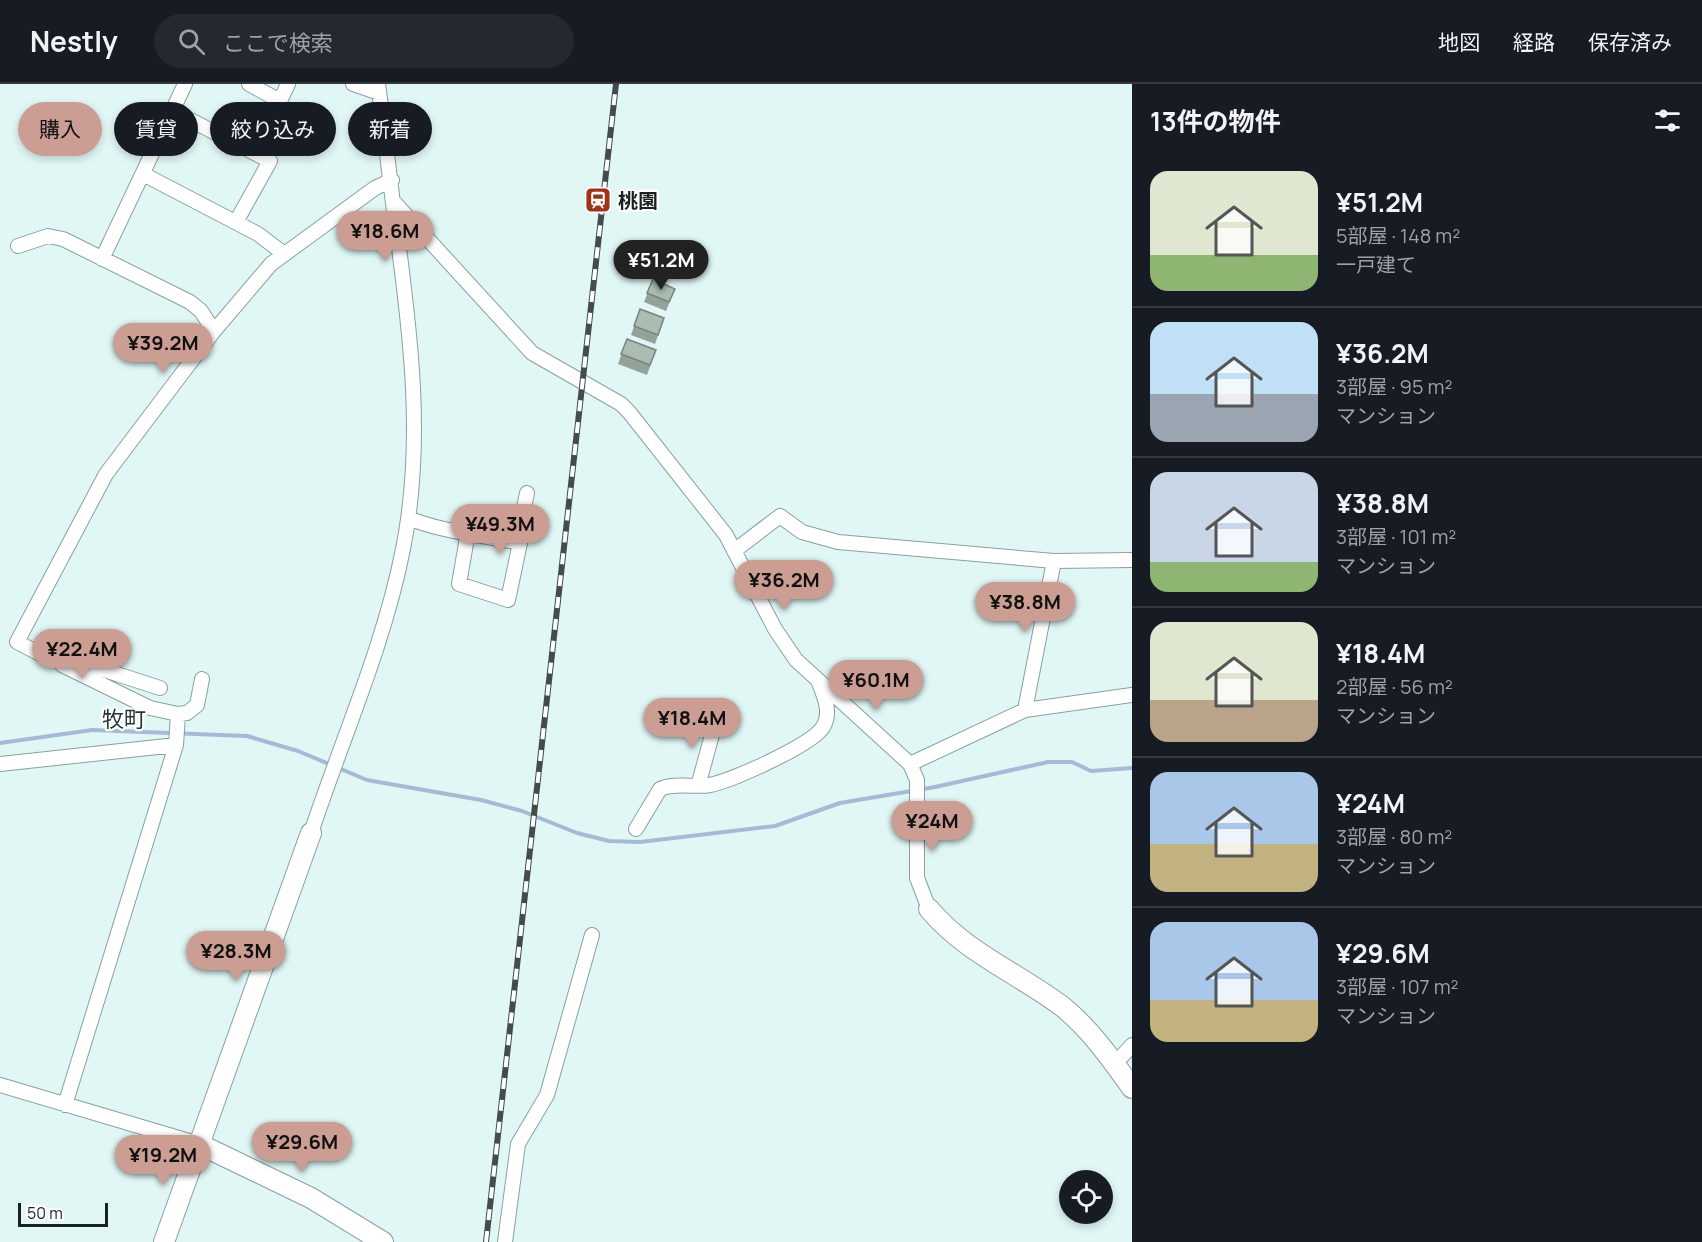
<!DOCTYPE html>
<html lang="ja">
<head>
<meta charset="utf-8">
<style>
  body { margin:0; font-family:Manrope,"Noto Sans JP",sans-serif; background:#242831; color:#f1f3f6; height:100vh; display:flex; flex-direction:column; font-size:22px; white-space:nowrap }
  * { box-sizing:border-box; margin:0 }
  p { font-size:20px; color:#9ea1a6 }
  .icon { flex:none; width:33px; height:33px; fill:none; stroke:currentColor; stroke-width:2; stroke-linecap:round; stroke-linejoin:round }
  .map { position:relative; flex:1; overflow:hidden }
  .panel { display:flex; flex-direction:column; background:#171b24; width:570px }
  .panel>* { flex:none }
  .top-card { position:absolute; left:18px; top:18px; width:570px; height:54px; display:flex; gap:12px }
  .tools { position:absolute; left:1059px; top:1086px; display:grid; gap:12px }
  .tools a { display:grid; place-items:center; width:54px; height:54px; border-radius:50%; background:#171b24; box-shadow:0 3px 9px #0003; font-size:30px }
  .scale { position:absolute; left:18px; bottom:15px; width:90px; box-sizing:border-box; padding-left:6px; border:3px solid #192221; border-top:0; font-size:16px; line-height:21px; white-space:nowrap; color:#192221; -webkit-text-stroke:4px #fff; paint-order:stroke }
  .price { position:absolute; translate:-50% -51px; padding:0 14px; border-radius:21px; background:#cb9d93; color:#111; font-size:20px; line-height:39px; filter:drop-shadow(0 2px 3px #0008) }
  .price::after { content:''; position:absolute; left:50%; top:36px; width:18px; height:14px; margin-left:-9px; background:inherit; clip-path:polygon(0 0,100% 0,50% 100%) }
  .price.on { background:#222; color:#fff }
  ul { padding:0; list-style:none }
  li { display:flex; align-items:center; gap:18px; height:150px; padding:0 18px }
  li+li { border-top:2px solid #363941 }
  li span { display:grid; place-items:center; flex:none; width:168px; height:120px; border-radius:18px; color:#555 }
  li>.icon { margin-inline-start:auto }
  span .icon { width:72px; height:72px; fill:#fffc; stroke-width:1 }
  li b { font-size:26px }
  h2 { display:flex; justify-content:space-between; align-items:center; height:72px; padding:0 18px; font-size:26px }
  .pill { padding:0 21px; border-radius:27px; background:#171b24; box-shadow:0 3px 9px #0003; font-size:21px; line-height:54px }
  .pill.on { background:#cb9d93; color:#111 }
  header { display:flex; align-items:center; gap:36px; box-sizing:border-box; height:84px; padding:0 30px; background:#171b24; border-bottom:2px solid #363941 }
  header strong { font-size:28px }
  nav { display:flex; gap:33px; margin-inline-start:auto; font-size:21px }
  .search { width:420px; height:54px; background:#242831; display:flex; align-items:center; gap:15px; box-sizing:border-box; padding:0 21px; border-radius:33px; color:#9ea1a6; font-size:22px }
  main { display:flex; flex:1; min-height:0 }
  .map>svg:first-child { display:block }
  .lines { fill:none; stroke-linecap:round; stroke-linejoin:round }
  .stream { stroke:#a5bad6; stroke-width:4 }
  .street-casing { stroke:#8aa09e; stroke-width:16 }
  .secondary-casing { stroke:#8aa09e; stroke-width:22 }
  .street { stroke:#fff; stroke-width:14 }
  .secondary { stroke:#fff; stroke-width:20 }
  .rail-casing { stroke:#414c4b; stroke-width:6 }
  .rail { stroke:#fff; stroke-width:4; stroke-dasharray:11; stroke-linecap:butt }
  .wall { fill:#93a39a }
  .building { fill:#abbdb3; stroke:#78847d; stroke-width:1.5 }
  .labels { text-anchor:middle; dominant-baseline:central; stroke-width:4.5; stroke-linejoin:round; paint-order:stroke }
  .poi-label { font-size:20px; font-weight:bold; fill:#192221; stroke:#fff; text-anchor:start }
  .quarter-label { font-size:22px; fill:#253837; stroke:#fff }
</style>
</head>
<body>
<header>
<strong>Nestly</strong>
<div class="search"><svg class="icon" aria-label="search" viewBox="0 0 24 24"><circle cx="10" cy="10" r="6"/><path d="M15 15l6 6"/></svg>ここで検索</div>
<nav><a>地図</a><a>経路</a><a>保存済み</a></nav>
</header>
<main>
<div class="map">
<svg width="1132" height="1158" viewBox="0 0 1132 1158">
  <rect width="100%" height="100%" fill="#e0f7f6"/>
  <g class="lines">
    <!-- stream -->
    <path class="stream" d="M0,659L92,646L247,652L298,667L367,696L481,716L522,727L577,749L609,757L640,758L775,742L840,719L935,703L1048,678H1072L1091,687L1132,684"/>
    <defs>
      <path id="street" d="M249,0L280,17L288,0
        M353,0L379,9
        M173,27L270,77L236,138
        M143,90L258,150L283,169
        M393,117L532,269L621,320L629,328L726,451L775,545L796,576L910,680L917,696V794L929,825
        M18,162L48,152L63,155L190,218L201,227L214,247
        M102,175L185,0
        M409,434C437,447 487,452 520,459L508,516L459,500L468,448
        M517,458L527,409
        M734,467L780,432L802,448L838,458L1054,477L1132,476
        M62,581L150,624L178,630L187,629L197,621L202,595
        M160,604L92,582L58,573L44,572L17,558L106,390L214,247L271,180L375,104L392,96
        M1025,626L1054,477
        M0,680L176,661
        M910,680L1025,626L1132,611
        M703,701L700,695L719,625
        M636,745L660,705C675,698 693,704 710,701C731,697 812,661 823,643C832,629 824,612 819,599
        M311,749C342,655 384,562 403,465C424,360 411,253 397,149C390,99 385,49 378,0
        M1115,980L1132,961
        M0,1001L199,1060
        M65,1021L176,661L178,630
        M505,1158L518,1060L547,1011L592,851"/>
      <path id="secondary" d="M929,825C966,869 1018,889 1063,923C1090,945 1112,976 1132,1004
        M199,1060L311,1114L383,1158
        M164,1158L311,749"/>
    </defs>
    <!-- street casing -->
    <use href="#street" class="street-casing"/>
    <!-- secondary casing -->
    <use href="#secondary" class="secondary-casing"/>
    <!-- street -->
    <use href="#street" class="street"/>
    <!-- secondary -->
    <use href="#secondary" class="secondary"/>
    <defs>
      <path id="rail" d="M486,1158L616,0"/>
    </defs>
    <!-- rail casing -->
    <use href="#rail" class="rail-casing"/>
    <!-- rail -->
    <use href="#rail" class="rail"/>
  </g>
  <!-- wall -->
  <path class="wall" d="M653,195L675,205L666,227L644,218Z
    M640,225L664,234L655,260L631,251Z
    M627,255L656,266L647,291L618,280Z"/>
  <!-- building -->
  <path class="building" d="M653,195L675,205L669,218L647,209Z
    M640,225L664,234L658,251L634,242Z
    M627,255L656,266L650,281L621,270Z"/>
  <!-- icons -->
  <defs>
    <symbol id="station-square" viewBox="-11 -11 22 22"><rect x="-9" y="-9" width="18" height="18" rx="4" fill="#9c341a" stroke="#fff"/><path d="M-3-6H3Q5-6 5-4V2Q5 4 3 4L4.5 6H3L1.5 4h-3L-3 6H-4.5L-3 4Q-5 4-5 2V-4Q-5-6-3-6ZM-3.5-4v3h7v-3ZM-3.5 1v1.5H-2V1ZM2 1v1.5H3.5V1Z" fill="#fff"/></symbol>
  </defs>
  <g fill-rule="evenodd">
    <use href="#station-square" x="583" y="101" width="30" height="30"/>
  </g>
  <g class="labels">
    <!-- poi labels -->
    <g class="poi-label">
      <text x="618" y="116">桃園</text>
    </g>
    <!-- quarter labels -->
    <g class="quarter-label">
      <text x="124" y="635">牧町</text>
    </g>
  </g>
</svg>
<div class="tools">
<a><svg class="icon" aria-label="locate" viewBox="0 0 24 24"><circle cx="12" cy="12" r="6"/><path d="M12 2v4M12 18v4M2 12h4M18 12h4"/></svg></a>
</div>
<div class="scale">50 m</div>
<b class="price" style="left:385px;top:178px">¥18.6M</b>
<b class="price on" style="left:661px;top:207px">¥51.2M</b>
<b class="price" style="left:163px;top:290px">¥39.2M</b>
<b class="price" style="left:500px;top:471px">¥49.3M</b>
<b class="price" style="left:784px;top:527px">¥36.2M</b>
<b class="price" style="left:1025px;top:549px">¥38.8M</b>
<b class="price" style="left:82px;top:596px">¥22.4M</b>
<b class="price" style="left:876px;top:627px">¥60.1M</b>
<b class="price" style="left:692px;top:665px">¥18.4M</b>
<b class="price" style="left:932px;top:768px">¥24M</b>
<b class="price" style="left:236px;top:898px">¥28.3M</b>
<b class="price" style="left:302px;top:1089px">¥29.6M</b>
<b class="price" style="left:163px;top:1102px">¥19.2M</b>
<div class="top-card">
<a class="pill on">購入</a>
<a class="pill">賃貸</a>
<a class="pill">絞り込み</a>
<a class="pill">新着</a>
</div>
</div>
<section class="panel">
<h2>13件の物件<svg class="icon" aria-label="filters" viewBox="0 0 24 24"><path d="M4 7h16M4 17h16"/><circle cx="9" cy="7" r="2"/><circle cx="15" cy="17" r="2"/></svg></h2>
<ul>
<li><span style="background:linear-gradient(#dfe7d0 70%,#8fb573 0)"><svg class="icon" aria-label="home" viewBox="0 0 24 24"><path d="M3 11l9-7 9 7M6 9v11h12V9"/></svg></span><div><b>¥51.2M</b><p>5部屋 · 148 m²</p><p>一戸建て</p></div></li>
<li><span style="background:linear-gradient(#bfe0f5 60%,#9aa5b1 0)"><svg class="icon" aria-label="home" viewBox="0 0 24 24"><path d="M3 11l9-7 9 7M6 9v11h12V9"/></svg></span><div><b>¥36.2M</b><p>3部屋 · 95 m²</p><p>マンション</p></div></li>
<li><span style="background:linear-gradient(#c9d6e8 75%,#8fb573 0)"><svg class="icon" aria-label="home" viewBox="0 0 24 24"><path d="M3 11l9-7 9 7M6 9v11h12V9"/></svg></span><div><b>¥38.8M</b><p>3部屋 · 101 m²</p><p>マンション</p></div></li>
<li><span style="background:linear-gradient(#dfe7d0 65%,#b9a48a 0)"><svg class="icon" aria-label="home" viewBox="0 0 24 24"><path d="M3 11l9-7 9 7M6 9v11h12V9"/></svg></span><div><b>¥18.4M</b><p>2部屋 · 56 m²</p><p>マンション</p></div></li>
<li><span style="background:linear-gradient(#a9c7e8 60%,#c2b280 0)"><svg class="icon" aria-label="home" viewBox="0 0 24 24"><path d="M3 11l9-7 9 7M6 9v11h12V9"/></svg></span><div><b>¥24M</b><p>3部屋 · 80 m²</p><p>マンション</p></div></li>
<li><span style="background:linear-gradient(#a9c7e8 65%,#c2b280 0)"><svg class="icon" aria-label="home" viewBox="0 0 24 24"><path d="M3 11l9-7 9 7M6 9v11h12V9"/></svg></span><div><b>¥29.6M</b><p>3部屋 · 107 m²</p><p>マンション</p></div></li>
</ul>
</section>
</main>
</body>
</html>
